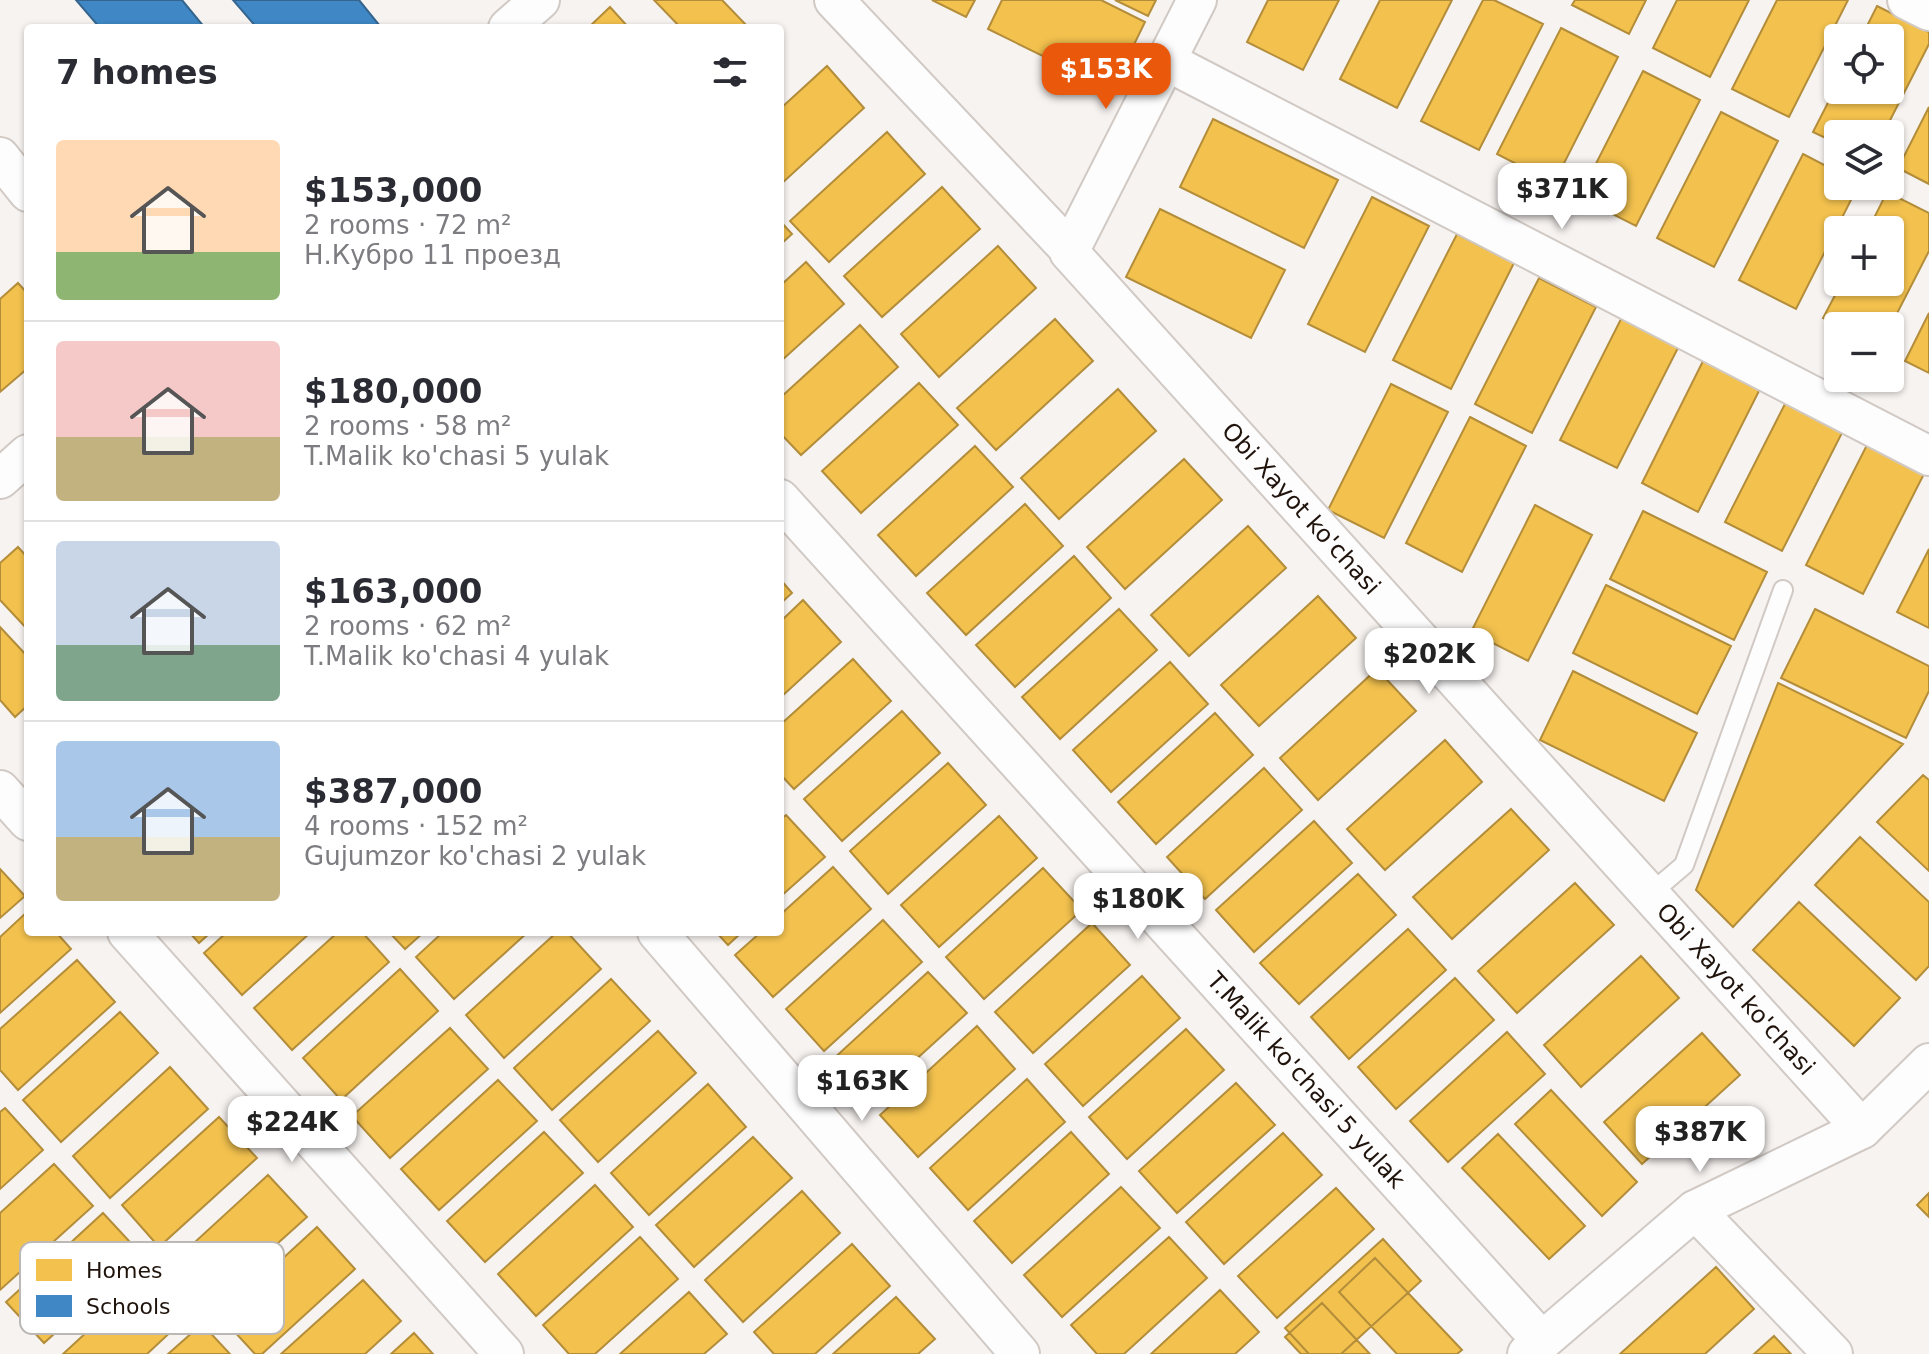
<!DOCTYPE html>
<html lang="en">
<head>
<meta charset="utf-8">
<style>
  body { margin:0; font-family:"DejaVu Sans",sans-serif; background:#f2f2f3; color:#2b2b33; height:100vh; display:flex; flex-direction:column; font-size:30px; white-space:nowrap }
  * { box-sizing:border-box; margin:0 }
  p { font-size:26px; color:#7c7c81 }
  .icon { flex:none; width:44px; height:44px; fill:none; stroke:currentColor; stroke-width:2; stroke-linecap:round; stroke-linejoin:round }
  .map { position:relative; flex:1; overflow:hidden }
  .side { position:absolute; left:24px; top:24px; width:760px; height:912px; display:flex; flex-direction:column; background:#fff; border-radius:8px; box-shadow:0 2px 6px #0004 }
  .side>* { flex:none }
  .buttons { position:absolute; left:1824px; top:24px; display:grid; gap:16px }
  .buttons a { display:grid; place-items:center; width:80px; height:80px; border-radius:8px; background:#fff; box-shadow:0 2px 6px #0004; font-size:40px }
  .price { position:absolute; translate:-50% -68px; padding:0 18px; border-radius:16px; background:#fff; color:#222; font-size:26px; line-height:52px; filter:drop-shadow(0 2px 4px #0008) }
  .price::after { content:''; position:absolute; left:50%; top:48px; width:24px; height:18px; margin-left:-12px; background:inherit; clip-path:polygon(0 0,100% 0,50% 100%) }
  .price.selected { background:#ea580c; color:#fff }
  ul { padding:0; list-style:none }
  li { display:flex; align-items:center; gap:24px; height:200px; padding:0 32px }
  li+li { border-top:2px solid #e1e1e2 }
  li span { display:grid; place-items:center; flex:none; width:224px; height:160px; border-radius:8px; color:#555 }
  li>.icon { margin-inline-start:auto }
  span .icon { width:96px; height:96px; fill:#fffc; stroke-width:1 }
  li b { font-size:34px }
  h2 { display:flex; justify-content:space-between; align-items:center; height:96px; padding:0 32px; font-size:34px }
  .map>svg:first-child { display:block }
  .homes { fill:#f2c14e; stroke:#b38d3a; stroke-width:2 }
  .schools { fill:#3f88c5; stroke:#35658e; stroke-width:2 }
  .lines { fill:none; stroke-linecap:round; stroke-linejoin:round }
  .lane-casing { stroke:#d0c9c4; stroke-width:22 }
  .street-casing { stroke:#d0c9c4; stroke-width:42 }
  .lane { stroke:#fefdfd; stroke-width:18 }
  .street { stroke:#fefdfd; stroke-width:38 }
  .labels { text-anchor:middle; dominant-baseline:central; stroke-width:8; stroke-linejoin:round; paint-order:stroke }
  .street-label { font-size:24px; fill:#1f130c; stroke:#fff }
  .key { fill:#fff; stroke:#bcb8b6; stroke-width:2 }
  .key-label { font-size:22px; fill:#1f130c }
</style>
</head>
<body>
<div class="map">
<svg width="1929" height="1354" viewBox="0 0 1929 1354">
  <rect width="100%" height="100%" fill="#f7f3f1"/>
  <!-- homes -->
  <path class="homes" d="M654,0H722L749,28H681Z
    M932,0H975L966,17Z
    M1002,0H1101L1145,22L1112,90L988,29Z
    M1115,0H1156L1148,16Z
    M1268,0H1339L1303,70L1247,42Z
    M1380,0H1452L1397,108L1340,79Z
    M1483,0H1494L1543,24L1479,150L1421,121Z
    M1575,0H1646L1629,34L1572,5Z
    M1677,0H1749L1710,77L1653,48Z
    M1777,0H1848L1789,117L1732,89Z
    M1877,6L1929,32V44L1883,134H1838V144L1813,132L1838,83V90H1890V38H1861Z
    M610,7L629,28H588Z
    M1561,28L1618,57L1554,183L1497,154Z
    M827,66L864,108L780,185V109Z
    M1643,71L1700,100L1636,226L1579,197Z
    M1929,107V184L1898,168Z
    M1721,112L1778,141L1714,267L1657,238Z
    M1213,119L1338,180L1304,248L1180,187Z
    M887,132L925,174L829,262L790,221Z
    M1803,154L1838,172V186H1858L1796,309L1739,280Z
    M942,187L980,229L882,317L844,276Z
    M1887,192L1929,213V251L1890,327L1839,326L1823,318L1842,282H1890V230H1868Z
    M1372,197L1429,226L1365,352L1308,324Z
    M1160,209L1285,270L1251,338L1126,277Z
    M780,221L792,234L780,245Z
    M1457,234L1514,263L1451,389L1393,360Z
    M998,246L1036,288L939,377L901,334Z
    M806,262L844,304L780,362V286Z
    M1539,278L1596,307L1532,433L1475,404Z
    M18,283L28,294V368L0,392V299Z
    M1624,313L1681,342L1617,468L1560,440Z
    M1929,313V373L1905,361Z
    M1055,319L1093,361L996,450L957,408Z
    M860,325L898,367L801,455L780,433V398Z
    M1705,357L1762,385L1698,512L1642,483Z
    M919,383L958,425L861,513L822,471Z
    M1391,384L1448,412L1384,538L1328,510Z
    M1118,389L1156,431L1059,519L1021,478Z
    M1789,396L1846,425L1782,551L1725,522Z
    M1470,417L1526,446L1462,572L1406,543Z
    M1870,439L1927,468L1863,594L1806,565Z
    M975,446L1013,487L916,576L878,535Z
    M1184,459L1222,500L1125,589L1087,547Z
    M1025,504L1063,546L966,635L927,593Z
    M1535,505L1592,535L1528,661L1471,632Z
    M1643,511L1767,572L1734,640L1610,579Z
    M1248,526L1286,568L1189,656L1151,615Z
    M18,547L28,558V630L0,600V563Z
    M1929,549V628L1897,612Z
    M1074,556L1111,598L1015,687L976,645Z
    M780,579L792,593L780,604Z
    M1606,585L1731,646L1697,714L1573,653Z
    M1318,596L1356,638L1259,726L1221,685Z
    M803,600L841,642L780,698V622Z
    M1119,609L1157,650L1060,739L1022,697Z
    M1815,609L1929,666V691L1906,738L1781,678Z
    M0,627L28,657V705L15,717L0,700Z
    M853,659L891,701L794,789L780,774V725Z
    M1170,662L1208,704L1111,792L1073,750Z
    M1377,669L1416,711L1318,800L1280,758Z
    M1573,671L1697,733L1664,801L1540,740Z
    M1778,683L1903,744L1733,927L1696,890Z
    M902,711L940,753L842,841L804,799Z
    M1215,713L1253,755L1156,844L1118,802Z
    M1445,740L1482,782L1385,870L1347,829Z
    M948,763L986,805L888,894L850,851Z
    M1264,768L1302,810L1205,899L1167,857Z
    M1923,775L1929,780V871L1877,822Z
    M1511,809L1549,850L1452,939L1413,897Z
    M786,815L825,857L780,897V820Z
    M999,816L1037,858L939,947L901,905Z
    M1314,821L1352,863L1254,952L1216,910Z
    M1860,837L1929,902V966L1916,980L1815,885Z
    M833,867L871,909L773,997L735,955L761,932H780V915Z
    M1043,868L1082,910L984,999L946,957Z
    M0,869L25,896L0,918Z
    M1358,874L1396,915L1299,1004L1260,963Z
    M1575,883L1614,925L1517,1013L1478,971Z
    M1799,902L1900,998L1854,1046L1753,950Z
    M28,911V932H56L71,949L0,1013V937Z
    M883,920L922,962L824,1051L786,1009Z
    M1092,923L1130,965L1033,1053L995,1012Z
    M1408,929L1446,970L1349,1059L1311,1017Z
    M189,932H211L199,943Z
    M227,932H311L242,995L204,953Z
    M338,932H362L389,962L292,1050L254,1008Z
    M389,932H424L405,949Z
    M443,932H528L454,999L416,957Z
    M557,932H567L601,969L504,1058L466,1015Z
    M716,932H742L728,945Z
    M1641,956L1679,998L1581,1087L1544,1045Z
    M77,960L115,1002L18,1090L0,1070V1029Z
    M400,969L438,1011L341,1100L303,1058Z
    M928,972L967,1013L869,1102L831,1061Z
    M1142,976L1180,1018L1083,1106L1045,1064Z
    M1455,978L1494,1020L1396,1109L1358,1067Z
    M611,979L650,1021L552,1110L514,1068Z
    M120,1012L158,1053L61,1142L23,1100Z
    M977,1026L1015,1069L918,1157L880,1115Z
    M450,1028L488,1069L390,1158L352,1116Z
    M1186,1029L1224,1070L1127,1159L1089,1117Z
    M658,1031L696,1073L598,1162L560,1120Z
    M1507,1032L1545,1074L1448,1162L1410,1121Z
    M1702,1033L1740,1075L1642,1164L1604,1122Z
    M170,1067L208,1109L110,1198L73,1156Z
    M1027,1079L1065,1122L968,1210L930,1168Z
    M498,1080L537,1121L439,1210L401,1169Z
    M1236,1083L1275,1125L1177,1213L1139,1171Z
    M708,1084L746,1127L649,1215L611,1173Z
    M1551,1090L1637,1182L1602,1216L1515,1124Z
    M5,1108L43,1150L0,1189V1112Z
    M219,1117L257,1158L159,1247L122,1205Z
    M544,1132L583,1173L485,1262L447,1221Z
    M1071,1132L1109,1174L1012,1263L974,1221Z
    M1283,1133L1322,1175L1224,1264L1186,1222Z
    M1498,1134L1585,1226L1549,1259L1462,1168Z
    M753,1137L792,1178L694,1267L656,1225Z
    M54,1164L93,1206L0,1290V1213Z
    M268,1175L307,1217L209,1305L171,1264Z
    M595,1185L633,1227L536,1316L498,1274Z
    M1121,1187L1160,1228L1062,1317L1024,1275Z
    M1336,1188L1374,1229L1277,1318L1238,1276Z
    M802,1191L840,1233L743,1322L705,1280Z
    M1929,1193V1217L1917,1205Z
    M103,1213L142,1255L44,1343L6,1302Z
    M317,1227L355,1269L262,1354H255L220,1316Z
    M640,1237L678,1279L595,1354H569L543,1325Z
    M1169,1237L1207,1278L1124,1354H1097L1071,1325Z
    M1383,1239L1421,1281L1341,1354H1309L1285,1328Z
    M852,1244L890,1286L815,1354H774L754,1332Z
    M1375,1258L1462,1350L1457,1354H1397L1339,1292Z
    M1716,1267L1754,1309L1705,1354H1620Z
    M153,1271L191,1313L147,1354H63Z
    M363,1280L401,1321L365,1354H281Z
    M1220,1290L1259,1332L1235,1354H1151Z
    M689,1292L727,1334L704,1354H620Z
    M896,1297L935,1339L918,1354H833Z
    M1322,1303L1370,1354H1301L1285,1337Z
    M202,1324L230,1354H168Z
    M414,1333L433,1354H391Z
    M1774,1336L1791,1354H1754Z"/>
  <!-- schools -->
  <path class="schools" d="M76,0H182L205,28H100Z
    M233,0H359L380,26L257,28Z"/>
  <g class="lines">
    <defs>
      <path id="lane" d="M1650,894L1684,865L1783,590"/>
      <g id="street">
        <path id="s1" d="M834,0L1070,250L1069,252L1862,1129"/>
        <path d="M1907,0L1929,11"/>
        <path d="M508,28L540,0"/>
        <path d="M1166,61L1929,456"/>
        <path d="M0,157L28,192"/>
        <path d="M1070,250L1197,0"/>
        <path d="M0,479L28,454"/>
        <path id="s2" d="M780,499L1542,1341"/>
        <path d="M0,790L28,821"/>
        <path d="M127,932L504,1354"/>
        <path d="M657,932L1020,1354"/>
        <path d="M1695,1210L1833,1354"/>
        <path d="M1527,1354L1695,1210L1862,1129L1929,1063"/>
      </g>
    </defs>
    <!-- lane casing -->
    <use href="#lane" class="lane-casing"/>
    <!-- street casing -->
    <use href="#street" class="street-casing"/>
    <!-- lane -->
    <use href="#lane" class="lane"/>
    <!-- street -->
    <use href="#street" class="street"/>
  </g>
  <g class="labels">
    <!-- street labels -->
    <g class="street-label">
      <text stroke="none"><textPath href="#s1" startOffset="692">Obi Xayot ko'chasi</textPath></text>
      <text stroke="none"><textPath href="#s1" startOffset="1340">Obi Xayot ko'chasi</textPath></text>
      <text stroke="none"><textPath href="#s2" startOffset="784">T.Malik ko'chasi 5 yulak</textPath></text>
    </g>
  </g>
  <!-- legend -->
  <rect x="20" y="1242" width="264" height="92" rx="12" class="key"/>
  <rect x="36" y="1259" width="36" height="22" fill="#f2c14e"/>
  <rect x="36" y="1295" width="36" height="22" fill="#3f88c5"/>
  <g class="key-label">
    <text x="86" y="1278">Homes</text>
    <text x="86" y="1314">Schools</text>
  </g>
</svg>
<div class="buttons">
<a><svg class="icon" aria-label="locate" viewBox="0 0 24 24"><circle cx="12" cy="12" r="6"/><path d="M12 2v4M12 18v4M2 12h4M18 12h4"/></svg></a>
<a><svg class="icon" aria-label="layers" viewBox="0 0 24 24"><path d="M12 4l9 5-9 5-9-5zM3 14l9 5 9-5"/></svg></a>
<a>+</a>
<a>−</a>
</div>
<b class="price selected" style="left:1106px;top:111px">$153K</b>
<b class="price" style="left:1562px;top:231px">$371K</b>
<b class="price" style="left:1429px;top:696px">$202K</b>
<b class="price" style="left:1138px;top:941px">$180K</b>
<b class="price" style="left:862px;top:1123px">$163K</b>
<b class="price" style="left:292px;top:1164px">$224K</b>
<b class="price" style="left:1700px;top:1174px">$387K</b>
<section class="side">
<h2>7 homes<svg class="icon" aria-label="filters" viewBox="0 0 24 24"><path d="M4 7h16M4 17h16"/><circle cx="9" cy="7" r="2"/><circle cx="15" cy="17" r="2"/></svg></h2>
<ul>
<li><span style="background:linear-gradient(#ffd9b3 70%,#8fb573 0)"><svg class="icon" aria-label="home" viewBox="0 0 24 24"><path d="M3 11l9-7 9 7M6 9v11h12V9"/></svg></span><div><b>$153,000</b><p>2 rooms · 72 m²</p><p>Н.Кубро 11 проезд</p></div></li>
<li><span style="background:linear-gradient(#f6c9c9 60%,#c2b280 0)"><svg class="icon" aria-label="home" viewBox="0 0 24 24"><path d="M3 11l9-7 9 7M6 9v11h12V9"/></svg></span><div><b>$180,000</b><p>2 rooms · 58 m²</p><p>T.Malik ko'chasi 5 yulak</p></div></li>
<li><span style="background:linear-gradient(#c9d6e8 65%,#7fa58c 0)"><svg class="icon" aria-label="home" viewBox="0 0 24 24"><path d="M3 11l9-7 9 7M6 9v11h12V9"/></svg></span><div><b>$163,000</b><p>2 rooms · 62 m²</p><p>T.Malik ko'chasi 4 yulak</p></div></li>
<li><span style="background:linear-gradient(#a9c7e8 60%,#c2b280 0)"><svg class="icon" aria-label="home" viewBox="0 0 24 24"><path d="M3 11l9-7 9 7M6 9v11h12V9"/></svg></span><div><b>$387,000</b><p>4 rooms · 152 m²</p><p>Gujumzor ko'chasi 2 yulak</p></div></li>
</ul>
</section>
</div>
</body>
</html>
